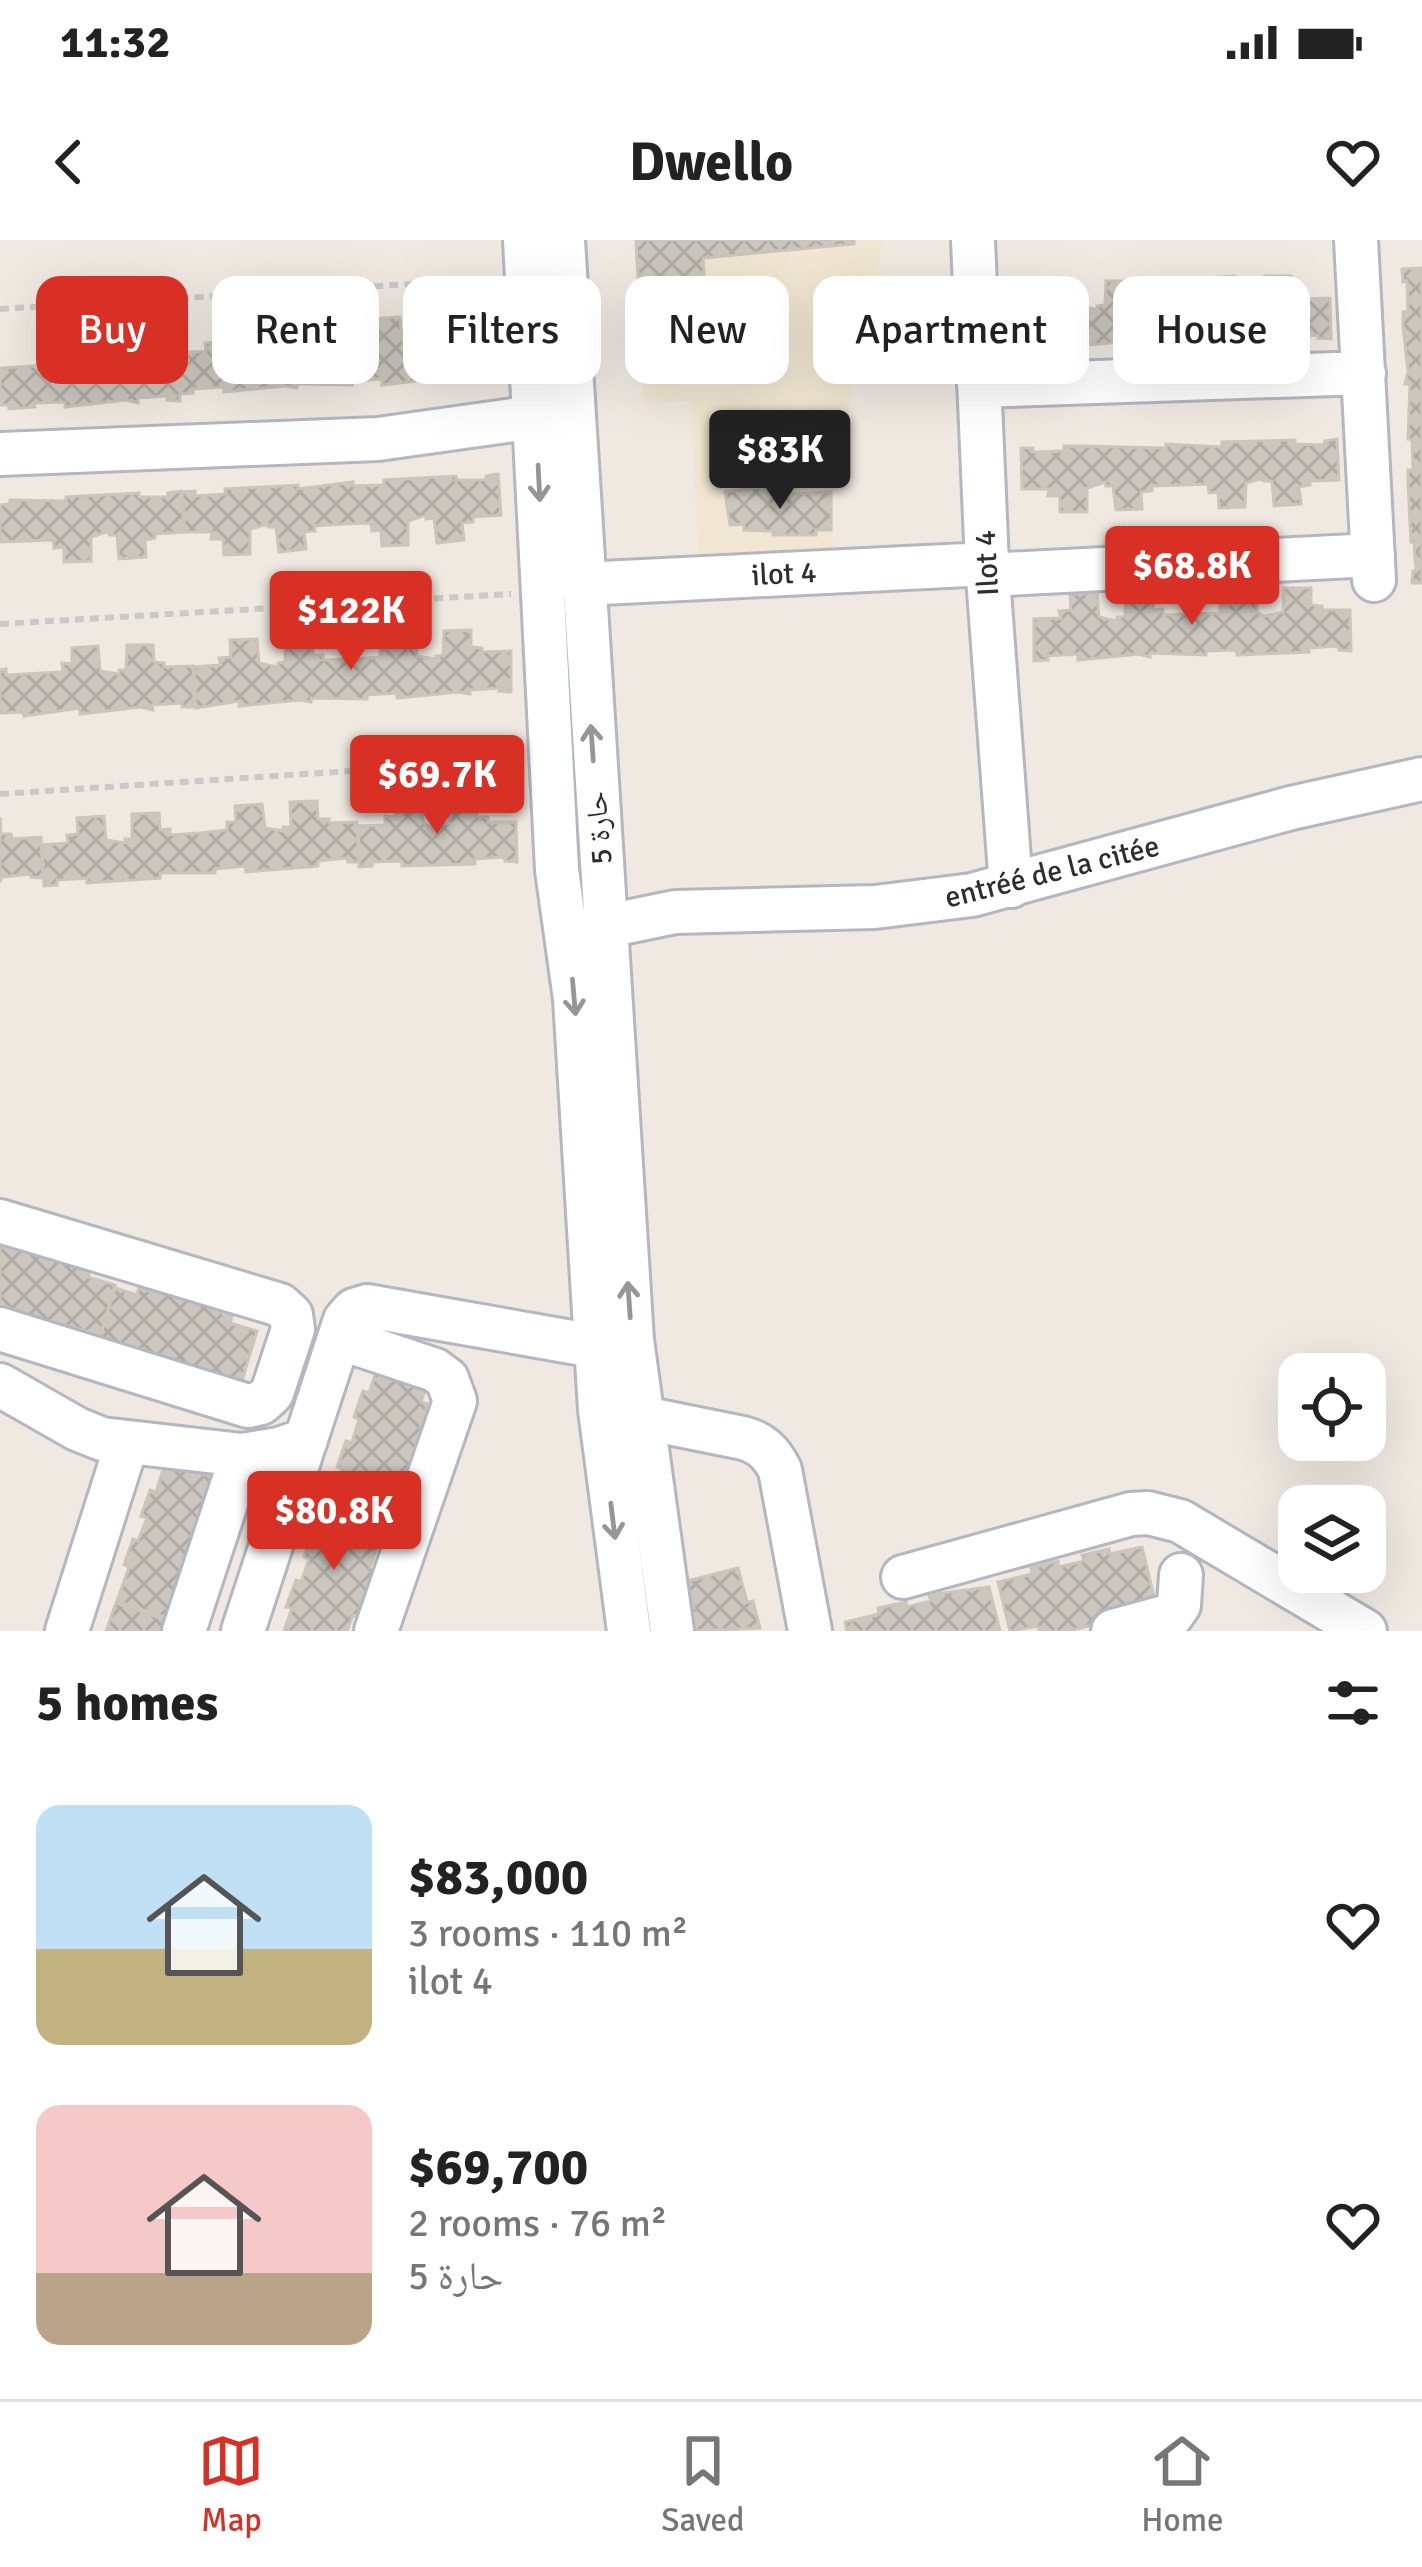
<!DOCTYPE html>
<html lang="en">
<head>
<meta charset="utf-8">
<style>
  body { margin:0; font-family:Signika,"Noto Naskh Arabic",sans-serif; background:#f2f2f2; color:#222; height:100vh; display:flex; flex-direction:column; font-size:45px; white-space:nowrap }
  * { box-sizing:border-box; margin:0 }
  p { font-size:39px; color:#767676 }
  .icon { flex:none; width:66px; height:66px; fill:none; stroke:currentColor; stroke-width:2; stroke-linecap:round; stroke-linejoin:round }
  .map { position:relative; height:1391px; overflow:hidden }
  .drawer { display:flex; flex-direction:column; background:#fff; flex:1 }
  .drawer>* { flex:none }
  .guide { position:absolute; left:36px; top:36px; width:1350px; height:108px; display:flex; gap:24px }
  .tools { position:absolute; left:1278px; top:1113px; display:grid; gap:24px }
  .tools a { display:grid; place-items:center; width:108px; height:108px; border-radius:24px; background:#fff; box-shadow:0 12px 48px #0002; font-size:60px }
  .price { position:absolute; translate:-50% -102px; padding:0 27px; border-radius:12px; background:#d93025; color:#fff; font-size:39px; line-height:78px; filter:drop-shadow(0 3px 6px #0008) }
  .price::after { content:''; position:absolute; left:50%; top:72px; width:36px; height:27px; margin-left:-18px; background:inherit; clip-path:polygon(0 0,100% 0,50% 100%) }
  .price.on { background:#222; color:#fff }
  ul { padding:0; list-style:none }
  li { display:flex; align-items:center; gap:36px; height:300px; padding:0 36px }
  li span { display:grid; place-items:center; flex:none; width:336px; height:240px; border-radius:24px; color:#555 }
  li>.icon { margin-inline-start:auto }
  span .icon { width:144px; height:144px; fill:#fffc; stroke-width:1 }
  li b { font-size:51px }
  h2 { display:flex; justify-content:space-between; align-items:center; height:144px; padding:0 36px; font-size:51px }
  .tag { padding:0 42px; border-radius:24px; background:#fff; box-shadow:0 12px 48px #0002; font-size:42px; line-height:108px }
  .tag.on { background:#d93025; color:#fff }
  .status { display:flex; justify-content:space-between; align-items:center; height:84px; padding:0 60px; background:#fff; direction:ltr }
  .status svg { height:33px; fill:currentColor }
  header { display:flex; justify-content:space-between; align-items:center; height:156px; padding:0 36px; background:#fff; font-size:54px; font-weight:700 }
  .tab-bar { display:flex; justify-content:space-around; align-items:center; height:168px; border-top:3px solid #e0e0e0; background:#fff; font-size:33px; color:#767676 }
  .tab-bar a { display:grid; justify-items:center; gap:6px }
  .tab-bar .on { color:#d93025 }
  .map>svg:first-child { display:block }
  .education { fill:#f0e6d1 }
  .building { fill:url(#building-cross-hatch); stroke:#cbc5ba; stroke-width:3 }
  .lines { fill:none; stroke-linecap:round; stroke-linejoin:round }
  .minor-casing { stroke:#b4b7c1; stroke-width:48 }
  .path { stroke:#c9c9c9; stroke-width:6; stroke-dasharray:9 6; stroke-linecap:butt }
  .minor { stroke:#fff; stroke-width:42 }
  .oneway { stroke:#969696 }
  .labels { text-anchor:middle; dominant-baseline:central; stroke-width:10; stroke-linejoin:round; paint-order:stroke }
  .street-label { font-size:30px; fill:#2e2e2e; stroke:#fff }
</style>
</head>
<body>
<div class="status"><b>11:32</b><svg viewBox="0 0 49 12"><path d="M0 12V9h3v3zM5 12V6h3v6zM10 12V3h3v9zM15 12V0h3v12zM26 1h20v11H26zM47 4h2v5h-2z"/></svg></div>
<header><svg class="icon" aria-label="back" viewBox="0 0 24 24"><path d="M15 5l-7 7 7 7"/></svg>Dwello<svg class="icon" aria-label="heart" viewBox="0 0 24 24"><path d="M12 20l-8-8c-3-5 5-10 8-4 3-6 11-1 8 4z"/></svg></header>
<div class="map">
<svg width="1422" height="1391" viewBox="0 0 1422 1391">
  <defs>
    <pattern id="building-cross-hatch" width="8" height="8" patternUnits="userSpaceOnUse" patternTransform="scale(3)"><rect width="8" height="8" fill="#cbc7bf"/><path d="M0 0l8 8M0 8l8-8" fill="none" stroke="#afaba4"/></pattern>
  </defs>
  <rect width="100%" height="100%" fill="#efe9e1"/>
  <!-- education -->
  <path class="education" d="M634,0H883L833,248V314L699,322L690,161L643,162Z"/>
  <!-- building -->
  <path class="building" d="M636,0H854V4L703,18L707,85L702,86L703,105L668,110L666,89L641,92Z
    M1422,28V343H1412L1413,331H1416L1414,302H1411L1408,243V230H1413L1412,199H1408L1410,144H1405L1408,132L1403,86V72L1408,71L1407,41L1403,42L1402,29Z
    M1235,36L1237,61L1244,65L1263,61L1264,36H1291V53L1301,54L1302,59L1330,58L1331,99L1318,98V95L1289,97V100L1216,103V98L1186,99V103L1131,101L1130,105L1119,102L1058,108V102L1027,104V108L1014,109V68L1040,66L1039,59L1051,58L1050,42L1077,41L1079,65L1097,70V66L1105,65L1106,41H1133V58H1143V63H1172L1200,61V53H1209V38Z
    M429,76H456V94H467V98L495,97L496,138H484V134L455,136V141L443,138L382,145V139L352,141V145L297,144V148L285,146L224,152V147L193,149V153L181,154L179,113L206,111L205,103L216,102V87L242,85L244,109L263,113V109H270V84H298V101L308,100V106L337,105L365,103V95H374V79L400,77L402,101L421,105V101H428Z
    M139,98V116H149L150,121L178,120L180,161L167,160V156L138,158V163L126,160L65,167V162L34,163L35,167L9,169L8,165H0V128L48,125V117H57V101L83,99L85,124L104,127V124L112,123V99Z
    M1337,199L1339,240L1310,241V245L1299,247L1301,264L1274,266L1272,241H1264V238L1246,243L1245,267L1219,268L1218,252L1209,253L1208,244L1181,245L1152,246V251L1141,252L1142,269L1116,270L1113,246H1106L1105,242L1087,248V272H1060V256H1048L1049,249H1022L1021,208H1033V212L1064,211V206H1078L1166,208V204L1222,207V202L1295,200V204L1324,205L1325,201Z
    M498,234L501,275L473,277V282L462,283L464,300L437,303L434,278L426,279V275L408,281V305L382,306L381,290L372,291L371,283L343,284L314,286L315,291L304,292L306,309L279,312L276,287H268V284L250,289V314L224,315L223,299H211L212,292H185L182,252L195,251V256L226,254L225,249L298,245V249L353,242V246L384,245V240L456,236V240H486V236Z
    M765,247L769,255L831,252V290H816V295H773V291L744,290V284L730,285L725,252Z
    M181,251L184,292L155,294V298L145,300L146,317L119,319L117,295H109V291L91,297V321L64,322V307L54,308L53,300L0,302V265L10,264V260L66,261V257L139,253V257H168V253Z
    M1256,348L1257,372L1264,376L1283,372L1284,348H1311V365L1322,366V370H1350L1351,411L1339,410L1338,406L1309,408V412L1237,415L1236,410L1206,411V415L1150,413V417L1139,414L1078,420V414L1047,416L1048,420L1034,421V379L1061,378L1059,371L1071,370L1070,354L1097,353L1099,377L1117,381V377H1125L1126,352L1153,353V370L1163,369V375L1192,374L1220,373V365H1229V349Z
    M471,390V407L482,408V412L511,411V452L499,451V448L470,450V454L458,452L397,458V453L367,455V459L311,458V462L300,460L239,466V461L196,468L194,427L221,425L219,418L231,417L230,400L257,399L259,423L278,427V423L285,422L286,398H312L313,415H323V420L352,419L380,417V408L390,409L389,393L415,391L417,416L436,419V416L443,415L444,391Z
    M127,405H153L154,422L164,423V427L193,426L194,467H182V463L152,465L153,470L141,467L80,474V468L24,476L23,472L0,473V430L6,429V435L63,432L62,423L72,424V408L98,406L100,431L119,434V430H126Z
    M422,559L423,583L430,587L449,583L450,559H477V577H488V582H516L517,622L505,621L504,617L475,619V624L402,626V621L372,622V626L359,627L358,586L385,585V576L395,577V560Z
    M317,561L318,579H329V583L357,582L359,622H348L347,618L318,621V626L246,632L245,626L215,629V633H160V638L87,643V638L57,640V645L44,646L42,605L68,603L67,595L78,594L77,578L104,576L106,600L125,603V599H132V574L159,573L160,590L170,589V595L200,593L227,590V582H236L235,566L262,564L265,588L283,591V587H291L290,562Z
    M0,577L1,594H11L12,599L41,597L43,638L31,637V634L2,637L0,642Z
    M0,1003L71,1019L70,1024L90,1030L88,1037L115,1045L100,1095L66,1085L64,1091L15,1070L13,1075L0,1071Z
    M115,1048L137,1055L139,1048L164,1055L165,1051L213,1065L212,1070L232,1076L230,1083L257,1091L242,1141L208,1131L206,1136L179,1128L181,1123L157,1116L155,1121L129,1113L131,1107L100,1098Z
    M379,1123L429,1140L421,1162L428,1164L420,1188L424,1190L408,1237L403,1235L396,1256L389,1253L380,1280L330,1262L342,1229L337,1227L346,1201L352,1203L359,1179L354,1177L363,1151L369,1153Z
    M166,1221L216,1238L167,1378L117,1361L129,1327L124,1325L133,1299L138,1301L147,1278L141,1276L150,1250L156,1252Z
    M329,1262L379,1280L371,1301L378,1304L370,1328L374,1330L357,1376L353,1375L347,1391H284L292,1368L286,1367L296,1340L301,1342L309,1319L304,1317L313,1291L318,1293Z
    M1142,1307L1154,1357L1132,1363L1134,1370L1110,1381L1068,1391H1039L1038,1386L1010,1391L998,1342L1032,1334L1031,1328L1058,1321L1059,1327L1084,1321L1082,1315L1109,1309L1110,1314Z
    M738,1328L747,1362L753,1361L760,1388L692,1391L687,1370L694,1368L687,1341Z
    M989,1347L1000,1391H847L845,1382L879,1374L878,1368L906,1362L907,1367L931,1361L929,1355Z
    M116,1363L166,1380L162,1391H106Z"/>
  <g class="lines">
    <defs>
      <path id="minor" d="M525,0L557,630L575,759L600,1170L629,1391
        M563,0L632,1100L672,1391
        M973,0L987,324L1011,646
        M1356,0L1374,340
        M979,146L1364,133
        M0,214L378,199L535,177
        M987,335L1373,315
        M582,344L987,324
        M583,691L675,672L875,667L972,655L1291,568L1422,539
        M0,981L280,1065L291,1075L293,1089L272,1153L261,1163L248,1166L0,1089
        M339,1098L435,1130L447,1139L455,1161L376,1391
        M0,1145L77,1189L102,1199L242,1215L279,1209L306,1200
        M619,1173L743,1198C761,1203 771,1212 780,1230L810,1391
        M903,1337L1131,1274L1148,1273L1180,1281L1365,1391
        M67,1391L127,1203
        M184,1391L242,1215
        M243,1391L345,1080L354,1070L367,1066L594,1106
        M1113,1391L1172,1375L1179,1365L1181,1335"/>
    </defs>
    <!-- minor casing -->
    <use href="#minor" class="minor-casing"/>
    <!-- path -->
    <path class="path" d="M0,69L494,39
      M0,384L511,354
      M0,554L519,520"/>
    <!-- minor -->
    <use href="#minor" class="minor"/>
  </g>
  <!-- one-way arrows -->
  <defs><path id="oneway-shaft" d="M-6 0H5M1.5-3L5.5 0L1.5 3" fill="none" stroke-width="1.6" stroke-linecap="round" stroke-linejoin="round" transform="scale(3)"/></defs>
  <g class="oneway">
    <use href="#oneway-shaft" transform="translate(539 243) rotate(87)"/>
    <use href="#oneway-shaft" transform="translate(592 503) rotate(-94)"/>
    <use href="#oneway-shaft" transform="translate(574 757) rotate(85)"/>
    <use href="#oneway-shaft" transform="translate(629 1060) rotate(-94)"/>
    <use href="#oneway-shaft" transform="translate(613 1281) rotate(83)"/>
  </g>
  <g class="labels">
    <!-- street labels -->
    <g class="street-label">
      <text transform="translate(987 323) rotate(-93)">Ilot 4</text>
      <text transform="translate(784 334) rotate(-3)">ilot 4</text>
      <text transform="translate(599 588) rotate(-95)">حارة 5</text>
      <text transform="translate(1052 632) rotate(-14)">entréé de la citée</text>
    </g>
  </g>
</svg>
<div class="tools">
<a><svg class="icon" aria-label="locate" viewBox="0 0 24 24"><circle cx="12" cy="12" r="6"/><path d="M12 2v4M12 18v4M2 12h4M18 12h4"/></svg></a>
<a><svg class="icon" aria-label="layers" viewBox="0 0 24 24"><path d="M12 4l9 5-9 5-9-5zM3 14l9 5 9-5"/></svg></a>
</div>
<b class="price on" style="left:780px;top:272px">$83K</b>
<b class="price" style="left:1192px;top:388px">$68.8K</b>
<b class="price" style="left:351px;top:433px">$122K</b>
<b class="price" style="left:437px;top:597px">$69.7K</b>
<b class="price" style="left:334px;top:1333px">$80.8K</b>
<div class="guide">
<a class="tag on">Buy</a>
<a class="tag">Rent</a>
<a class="tag">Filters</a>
<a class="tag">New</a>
<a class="tag">Apartment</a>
<a class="tag">House</a>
</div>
</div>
<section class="drawer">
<h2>5 homes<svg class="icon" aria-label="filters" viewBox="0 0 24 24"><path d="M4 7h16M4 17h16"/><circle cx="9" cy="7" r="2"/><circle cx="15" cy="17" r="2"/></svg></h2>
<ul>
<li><span style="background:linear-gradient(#bfe0f5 60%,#c2b280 0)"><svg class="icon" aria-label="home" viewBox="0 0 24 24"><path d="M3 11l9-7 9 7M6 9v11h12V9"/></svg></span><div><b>$83,000</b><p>3 rooms · 110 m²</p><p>ilot 4</p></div><svg class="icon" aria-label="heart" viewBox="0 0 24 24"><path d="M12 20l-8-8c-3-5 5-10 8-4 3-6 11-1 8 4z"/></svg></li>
<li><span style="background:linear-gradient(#f6c9c9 70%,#b9a48a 0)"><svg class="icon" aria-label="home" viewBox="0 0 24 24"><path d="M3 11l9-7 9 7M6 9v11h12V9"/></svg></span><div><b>$69,700</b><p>2 rooms · 76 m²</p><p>حارة 5</p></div><svg class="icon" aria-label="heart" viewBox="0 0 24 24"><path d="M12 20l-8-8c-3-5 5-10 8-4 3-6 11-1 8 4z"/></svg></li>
</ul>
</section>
<nav class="tab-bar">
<a class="on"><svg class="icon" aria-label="map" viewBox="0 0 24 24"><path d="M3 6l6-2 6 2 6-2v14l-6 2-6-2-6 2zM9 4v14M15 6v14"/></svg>Map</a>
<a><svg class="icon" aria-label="saved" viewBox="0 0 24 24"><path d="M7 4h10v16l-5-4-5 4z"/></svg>Saved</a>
<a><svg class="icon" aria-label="home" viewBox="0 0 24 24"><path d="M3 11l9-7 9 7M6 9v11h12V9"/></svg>Home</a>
</nav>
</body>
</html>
